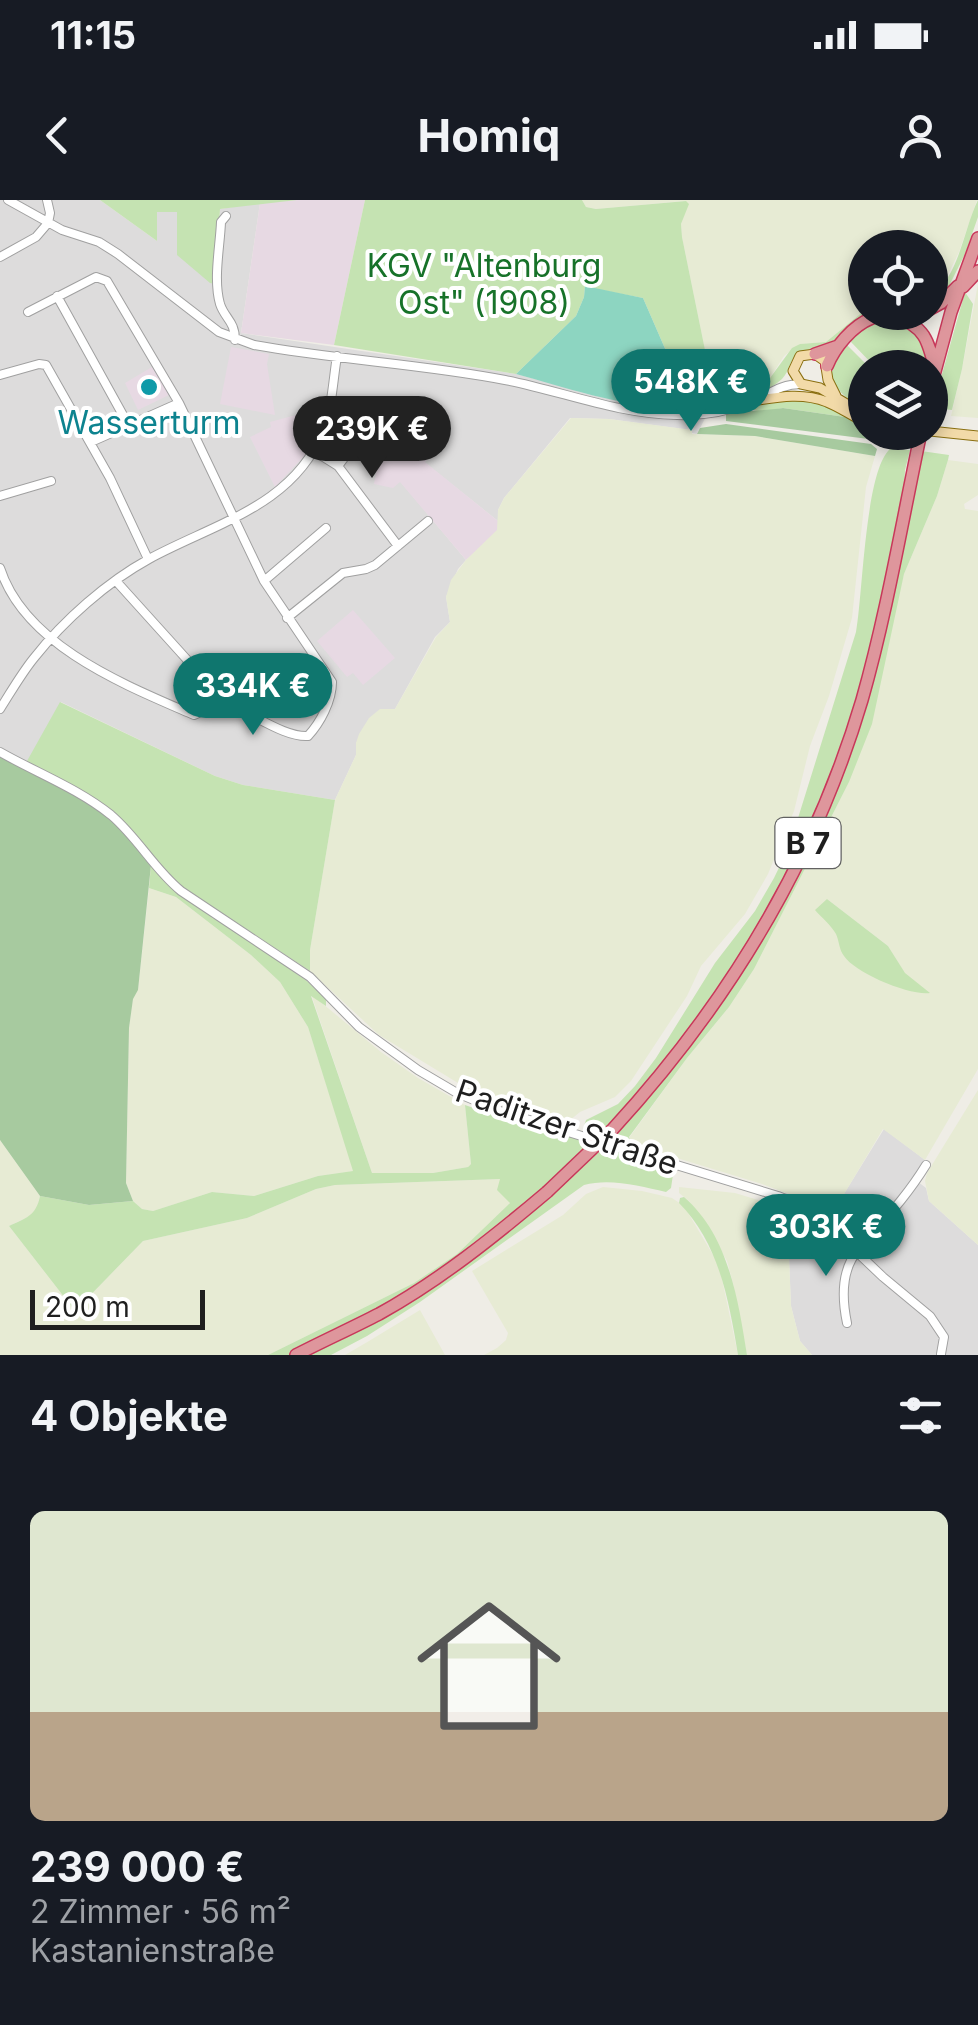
<!DOCTYPE html>
<html lang="de">
<head>
<meta charset="utf-8">
<style>
  body { margin:0; font-family:Inter,sans-serif; background:#242831; color:#f1f3f6; height:100vh; display:flex; flex-direction:column; font-size:38px; white-space:nowrap }
  * { box-sizing:border-box; margin:0 }
  p { font-size:32px; color:#9ea1a6 }
  .icon { flex:none; width:55px; height:55px; fill:none; stroke:currentColor; stroke-width:2; stroke-linecap:round; stroke-linejoin:round }
  .map { position:relative; height:1155px; overflow:hidden }
  .panel { display:flex; flex-direction:column; background:#171b24; flex:1 }
  .panel>* { flex:none }
  .fabs { position:absolute; left:848px; top:30px; display:grid; gap:20px }
  .fabs a { display:grid; place-items:center; width:100px; height:100px; border-radius:50%; background:#171b24; box-shadow:0 5px 15px #0003; font-size:50px }
  .scale { position:absolute; left:30px; bottom:25px; width:175px; box-sizing:border-box; padding-left:10px; border:5px solid #1f1f1f; border-top:0; font-size:28px; line-height:35px; white-space:nowrap; color:#1f1f1f; -webkit-text-stroke:8px #fff; paint-order:stroke }
  .price { position:absolute; translate:-50% -85px; padding:0 22px; border-radius:35px; background:#0f766e; color:#fff; font-size:32px; line-height:65px; filter:drop-shadow(0 2px 5px #0008) }
  .price::after { content:''; position:absolute; left:50%; top:60px; width:30px; height:22px; margin-left:-15px; background:inherit; clip-path:polygon(0 0,100% 0,50% 100%) }
  .price.on { background:#222; color:#fff }
  ul { padding:0; list-style:none }
  li { display:grid; align-content:center; gap:20px; height:530px; padding:0 30px }
  li span { display:grid; place-items:center; height:310px; border-radius:15px; color:#555 }
  li>.icon { margin-inline-start:auto }
  span .icon { width:180px; height:180px; fill:#fffc; stroke-width:1 }
  li b { font-size:42px }
  h2 { display:flex; justify-content:space-between; align-items:center; height:120px; padding:0 30px; font-size:42px }
  .status { display:flex; justify-content:space-between; align-items:center; height:70px; padding:0 50px; background:#171b24; direction:ltr }
  .status svg { height:28px; fill:currentColor }
  header { display:flex; justify-content:space-between; align-items:center; height:130px; padding:0 30px; background:#171b24; font-size:45px; font-weight:700 }
  .map>svg:first-child { display:block }
  .residential { fill:#dddcdc }
  .industrial { fill:#e7d9e3 }
  .farmland { fill:#e7ebd4; fill-rule:evenodd }
  .grass { fill:#c5e3b2 }
  .forest { fill:#a7ca9f }
  .pitch { fill:#8dd5c1 }
  .lines { fill:none; stroke-linecap:round; stroke-linejoin:round }
  .minor-casing { stroke:#a0a0a0; stroke-width:10 }
  .major-casing { stroke:#8a6f10; stroke-width:11 }
  .highway-casing { stroke:#c8385a; stroke-width:14 }
  .minor { stroke:#fff; stroke-width:8 }
  .major { stroke:#f2daa8; stroke-width:9 }
  .highway { stroke:#de969c; stroke-width:11 }
  .highway-bridge-casing { stroke:#c8385a; stroke-width:14; stroke-linecap:butt }
  .highway-bridge { stroke:#de969c; stroke-width:11 }
  .culture-dot { fill:#0f9aa8; stroke:#fff; stroke-width:4 }
  .labels { text-anchor:middle; dominant-baseline:central; stroke-width:8; stroke-linejoin:round; paint-order:stroke }
  .shield { fill:#fff; stroke:#626262; stroke-width:2.5 }
  .shield-label { font-size:30px; font-weight:bold; fill:#1f1f1f }
  .park-label { font-size:32px; fill:#177229; stroke:#fff }
  .culture-label { font-size:32px; fill:#0d838f; stroke:#fff }
  .street-label { font-size:32px; fill:#1f1f1f; stroke:#fff }
</style>
</head>
<body>
<div class="status"><b>11:15</b><svg viewBox="0 0 49 12"><path d="M0 12V9h3v3zM5 12V6h3v6zM10 12V3h3v9zM15 12V0h3v12zM26 1h20v11H26zM47 4h2v5h-2z"/></svg></div>
<header><svg class="icon" aria-label="back" viewBox="0 0 24 24"><path d="M15 5l-7 7 7 7"/></svg>Homiq<svg class="icon" aria-label="person" viewBox="0 0 24 24"><circle cx="12" cy="8" r="4"/><path d="M4 21q1-7 8-7t8 7"/></svg></header>
<div class="map">
<svg width="978" height="1155" viewBox="0 0 978 1155">
  <rect width="100%" height="100%" fill="#efede6"/>
  <!-- residential -->
  <path class="residential" d="M0,0H100L157,41V12H178L215,83L220,9L260,3L241,133L516,174L581,191L652,205L690,206L715,199L697,234L692,233L691,230L609,219L570,218L504,298L498,310V321L424,262L446,236L400,281L466,360L458,369L446,397L450,422L435,437L395,509L356,543V555L335,600L243,585L215,576L61,502L24,568L0,555Z
    M884,929L925,960L913,978L926,988L929,1001L978,1045V1155H812L800,1141L791,1106L788,1032L781,1011L786,993L834,1010Z"/>
  <!-- industrial -->
  <path class="industrial" d="M297,0H365L334,145L241,133L260,3Z
    M231,147L269,154L267,164L275,215L220,204Z
    M152,167L169,195L138,210L125,183Z
    M322,208V222L308,252L275,287L250,237L271,227L270,222Z
    M387,214L414,220V227L447,235L425,262L498,321V330L492,337L466,360L400,282L393,288L374,284Z
    M353,410L395,458L363,485L353,473L347,477L317,441Z"/>
  <!-- farmland -->
  <path class="farmland" d="M582,0H977L959,52L946,79L939,91L932,96L930,97V48H865V110L826,142L800,144L784,156L770,178L715,199L682,37L681,24L688,4L685,1L596,9L586,7Z
    M978,84V218L951,216L962,169Z
    M571,218L609,219L692,230V234L755,236L875,256L866,287L852,418L829,496L810,546L794,611L768,674L745,714L701,766L687,796L631,881L615,897L580,912L569,921L560,922L504,905L463,886L379,835L310,771V750L335,600L356,555V543L359,534L369,518L380,509H395L436,437L450,422L446,397L451,380L466,360L497,330L498,310L504,298Z
    M948,260L978,264V295L964,304L965,309L978,311V869L925,960L883,929L834,1011L762,984L631,944L629,938L687,858L729,807L754,769L849,582L904,374L937,296ZM827,699L888,746L905,774L928,793L887,783L877,777L835,732Z
    M149,688L176,697L251,755L280,782L308,827L354,971L318,976L254,996L212,992L153,1011L142,1009L133,1001L126,983L129,828L133,798L138,790Z
    M311,794L381,852L418,878L465,905L471,964L468,967L433,973H372Z
    M978,890V1045L929,1001L925,981L927,973Z
    M0,940L40,996L37,1008L30,1016L9,1026L75,1111L143,1041L247,1018L316,989L335,985L501,979L511,1002L457,1054L414,1083L268,1155H0Z
    M603,987L642,991L672,998L684,1006L719,1065L738,1155H484L497,1148L506,1140L508,1133L472,1071L563,1015L586,994Z
    M679,987L735,993L778,1006L788,1032L791,1106L800,1141L812,1155H747L733,1083L727,1061L705,1023L689,1001L679,993Z
    M420,1110L445,1155H345L369,1141Z"/>
  <!-- grass -->
  <path class="grass" d="M100,0H297L220,9L215,84L210,83L177,55V12H157V41Z
    M365,0H582L586,7L596,9L686,1L689,4L681,24L682,37L715,199L770,178L792,148L800,144L826,142L865,110V112L874,113C860,123 845,138 829,146C819,150 808,147 799,153C789,159 790,171 782,179C763,196 734,204 709,209L713,200L690,206L643,98L585,87L584,97L576,116L516,174L334,145Z
    M978,0V17L965,54L944,96L930,104V97C960,76 963,30 978,0Z
    M965,92L973,104L962,169L952,210L943,209L939,202V185Z
    M889,119L915,130L927,154L925,167H886L881,165L875,167L851,142L852,138L874,122Z
    M847,145L869,167L865,168V210C838,195 814,171 847,145Z
    M791,198L822,203L852,218L783,208L762,212L748,209L766,203Z
    M890,249L910,250L905,270L904,292C890,361 877,431 857,499C823,615 766,724 696,823C670,860 638,893 609,927H606L597,937L587,934L583,929L586,920L618,904L635,886L656,858L715,763L755,711L774,678L789,647L856,432C863,394 865,271 890,249Z
    M921,251L949,255L948,260L937,296L904,374L872,524L849,582L754,769L729,807L687,858L629,937L631,944L628,946L610,941L659,885L741,774L779,710L842,573L917,272H919Z
    M60,502L215,576L243,585L335,600L310,750V771L182,687L69,584L27,561Z
    M151,665L210,714L212,718L221,721L307,781L326,799V806L311,796L372,973H433L468,967L471,964L465,905L499,917L672,966L674,968L671,988L666,992C640,986 610,978 584,985L420,1102L367,1136L331,1155H268L414,1083L457,1054L510,1003L497,990L500,979L335,985L316,989L247,1018L143,1041L75,1111L9,1026C26,1018 36,1016 40,996L89,1005L133,1001L142,1009L153,1011L212,992L254,996L318,976L353,971L308,827L280,782L251,755L176,697L149,688Z
    M827,699L888,746L905,773L930,793C910,796 855,773 844,756C839,750 839,740 836,734C831,725 821,717 815,710Z
    M684,997C729,1036 738,1100 747,1155H738C729,1101 719,1043 679,1003L680,998Z"/>
  <!-- forest -->
  <path class="forest" d="M783,208L852,218L865,224V232L902,233L900,243L726,221V214C745,210 763,211 783,208Z
    M726,224L871,244L877,249L875,256L755,236L697,234L700,228Z
    M0,555L24,567L27,561L69,584L111,613L151,665L138,790L133,799L129,828L126,983L133,1001L89,1005L40,996L0,940Z"/>
  <!-- pitch -->
  <path class="pitch" d="M585,86L643,98L690,206C634,212 569,188 516,174L576,116L584,97Z"/>
  <g class="lines">
    <defs>
      <path id="minor" d="M8,0L62,30L99,42L118,54L219,132L254,145C337,160 422,164 505,180C562,191 617,214 677,215C703,216 727,212 751,202C769,194 781,184 801,184
        M47,0L50,13L48,23
        M226,16L221,22C220,47 213,79 220,104C225,119 235,121 235,140
        M0,57L36,37L48,23
        M57,96L129,226
        M0,175L39,164L46,165L110,278L148,359
        M91,242L179,203
        M314,251L338,266L398,346
        M338,266L344,258L355,214
        M0,296L51,281
        M0,368C25,446 125,485 194,515C202,512 208,505 216,504C237,500 279,538 308,536C320,523 332,501 332,482L264,381L179,203L107,81L96,77L28,112
        M116,381L209,484
        M264,381L326,328
        M287,418L343,373L366,369L375,365L428,321
        M0,509C11,492 21,474 34,458C64,420 107,382 149,359C213,324 294,306 323,231C332,209 333,180 337,156
        M0,552C37,573 77,588 111,615C138,638 154,669 181,691L310,777L359,827L418,870L457,893L500,911L778,996L827,1016L845,1030L862,1057L883,1077L930,1116L944,1137L941,1154
        M838,1023C849,1022 861,1029 871,1027C886,1025 918,978 926,965
        M847,1123C842,1099 841,1070 858,1050"/>
      <path id="major" d="M836,196L828,180L825,161L815,154L800,156L793,171L801,184L820,188L865,215
        M752,201C777,197 803,192 827,202C840,207 852,216 865,222
        M930,231L978,236"/>
      <path id="highway" d="M963,87L978,71
        M930,109L941,103L958,86
        M895,116C925,127 928,140 935,169
        M815,154L838,146
        M827,166C835,147 852,126 872,118C882,114 894,114 905,112
        M930,190L951,112L978,38
        M612,930C726,806 814,662 862,500C887,412 902,322 921,232
        M296,1155C323,1141 352,1128 379,1114C439,1081 495,1036 547,992"/>
    </defs>
    <!-- minor casing -->
    <use href="#minor" class="minor-casing"/>
    <!-- major casing -->
    <use href="#major" class="major-casing"/>
    <!-- highway casing -->
    <use href="#highway" class="highway-casing"/>
    <!-- minor -->
    <use href="#minor" class="minor"/>
    <!-- major -->
    <use href="#major" class="major"/>
    <!-- highway -->
    <use href="#highway" class="highway"/>
    <defs>
      <path id="highway-bridge" d="M547,992L612,930"/>
    </defs>
    <!-- highway-bridge casing -->
    <use href="#highway-bridge" class="highway-bridge-casing"/>
    <!-- highway-bridge -->
    <use href="#highway-bridge" class="highway-bridge"/>
  </g>
  <!-- markers -->
  <circle class="culture-dot" cx="149" cy="187" r="10"/>
  <g class="labels">
    <!-- shield labels -->
    <rect class="shield" x="775.5" y="618" width="65" height="50" rx="8"/>
    <g class="shield-label">
      <text x="808" y="643">B 7</text>
    </g>
    <!-- park labels -->
    <g class="park-label">
      <text x="484" y="65">KGV "Altenburg<tspan x="484" dy="37">Ost" (1908)</tspan></text>
    </g>
    <!-- culture labels -->
    <g class="culture-label">
      <text x="149" y="222">Wasserturm</text>
    </g>
    <!-- street labels -->
    <g class="street-label">
      <text transform="translate(567 927) rotate(19)">Paditzer Straße</text>
    </g>
  </g>
</svg>
<div class="fabs">
<a><svg class="icon" aria-label="locate" viewBox="0 0 24 24"><circle cx="12" cy="12" r="6"/><path d="M12 2v4M12 18v4M2 12h4M18 12h4"/></svg></a>
<a><svg class="icon" aria-label="layers" viewBox="0 0 24 24"><path d="M12 4l9 5-9 5-9-5zM3 14l9 5 9-5"/></svg></a>
</div>
<div class="scale">200 m</div>
<b class="price" style="left:691px;top:234px">548K €</b>
<b class="price on" style="left:372px;top:281px">239K €</b>
<b class="price" style="left:253px;top:538px">334K €</b>
<b class="price" style="left:826px;top:1079px">303K €</b>
</div>
<section class="panel">
<h2>4 Objekte<svg class="icon" aria-label="filters" viewBox="0 0 24 24"><path d="M4 7h16M4 17h16"/><circle cx="9" cy="7" r="2"/><circle cx="15" cy="17" r="2"/></svg></h2>
<ul>
<li><span style="background:linear-gradient(#dfe7d0 65%,#b9a48a 0)"><svg class="icon" aria-label="home" viewBox="0 0 24 24"><path d="M3 11l9-7 9 7M6 9v11h12V9"/></svg></span><div><b>239 000 €</b><p>2 Zimmer · 56 m²</p><p>Kastanienstraße</p></div></li>
</ul>
</section>
</body>
</html>
